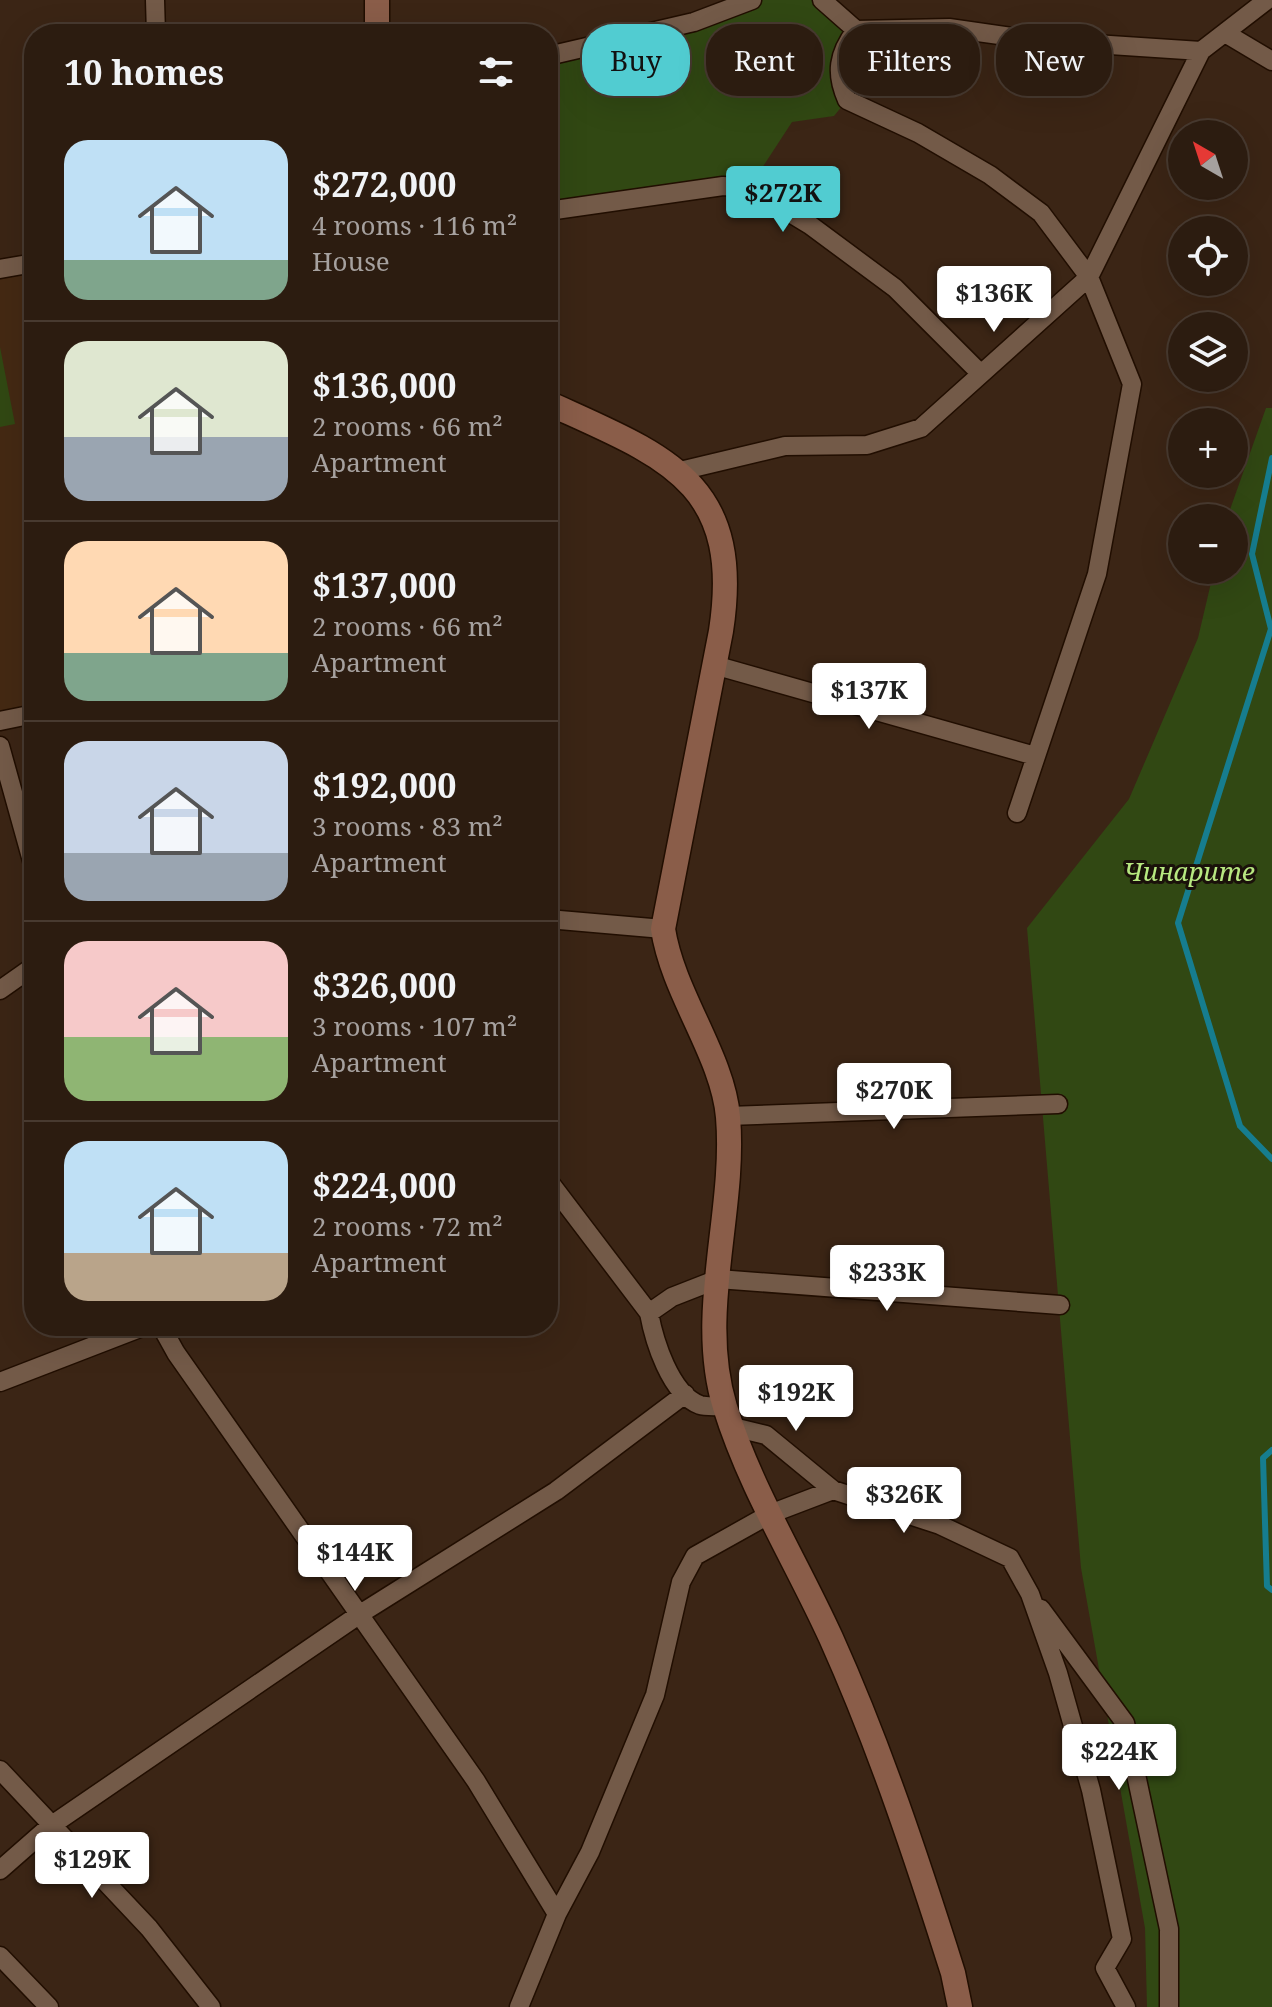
<!DOCTYPE html>
<html lang="en">
<head>
<meta charset="utf-8">
<style>
  body { margin:0; font-family:"Noto Serif",serif; background:#38291e; color:#f1f3f6; height:100vh; display:flex; flex-direction:column; font-size:30px; white-space:nowrap }
  * { box-sizing:border-box; margin:0 }
  p { font-size:26px; color:#a6a19f }
  .icon { flex:none; width:44px; height:44px; fill:none; stroke:currentColor; stroke-width:2; stroke-linecap:round; stroke-linejoin:round }
  .map { position:relative; flex:1; overflow:hidden }
  .panel { position:absolute; left:24px; top:24px; width:534px; height:1312px; display:flex; flex-direction:column; background:#2c1c10; border-radius:32px; box-shadow:0 8px 32px #0002,0 0 0 2px #483a30 }
  .panel>* { flex:none }
  .hud { position:absolute; left:582px; top:24px; width:570px; height:72px; display:flex; gap:16px }
  .needle { width:52px; rotate:321deg }
  .controls { position:absolute; left:1168px; top:120px; display:grid; gap:16px }
  .controls a { display:grid; place-items:center; width:80px; height:80px; border-radius:50%; background:#2c1c10; box-shadow:0 8px 32px #0002,0 0 0 2px #483a30; font-size:40px }
  .price { position:absolute; translate:-50% -68px; padding:0 18px; border-radius:8px; background:#fff; color:#222; font-size:26px; line-height:52px; filter:drop-shadow(0 2px 4px #0008) }
  .price::after { content:''; position:absolute; left:50%; top:48px; width:24px; height:18px; margin-left:-12px; background:inherit; clip-path:polygon(0 0,100% 0,50% 100%) }
  .price.current { background:#51ccd1; color:#111 }
  ul { padding:0; list-style:none }
  li { display:flex; align-items:center; gap:24px; height:200px; padding:0 40px }
  li+li { border-top:2px solid #483a30 }
  li span { display:grid; place-items:center; flex:none; width:224px; height:160px; border-radius:24px; color:#555 }
  li>.icon { margin-inline-start:auto }
  span .icon { width:96px; height:96px; fill:#fffc; stroke-width:1 }
  li b { font-size:34px }
  h2 { display:flex; justify-content:space-between; align-items:center; height:96px; padding:0 40px; font-size:34px }
  .chip { padding:0 28px; border-radius:32px; background:#2c1c10; box-shadow:0 8px 32px #0002,0 0 0 2px #483a30; font-size:28px; line-height:72px }
  .chip.current { background:#51ccd1; color:#111 }
  .map>svg:first-child { display:block }
  .built { fill:#442913 }
  .green { fill:#314813 }
  .lines { fill:none; stroke-linecap:round; stroke-linejoin:round }
  .stream { stroke:#167d8f; stroke-width:6 }
  .street-casing { stroke:#210e01; stroke-width:21 }
  .secondary-casing { stroke:#210e01; stroke-width:27 }
  .street { stroke:#735a48; stroke-width:18 }
  .secondary { stroke:#8a5d49; stroke-width:24 }
  .labels { text-anchor:middle; dominant-baseline:central; stroke-width:6; stroke-linejoin:round; paint-order:stroke }
  .park-label { font-size:26px; font-style:italic; fill:#b7e880; stroke:#1a110a }
</style>
</head>
<body>
<div class="map">
<svg width="1272" height="2007" viewBox="0 0 1272 2007">
  <rect width="100%" height="100%" fill="#3b2515"/>
  <!-- built -->
  <path class="built" d="M34,263V714L0,721V269Z"/>
  <!-- green -->
  <path class="green" d="M752,0H824L856,30L841,51L847,100L834,116L792,122L749,188L548,211V56Z
    M0,347L15,424L0,427Z
    M1266,408H1272V2007H1147L1145,1928L1081,1568L1027,928L1129,799L1198,638L1214,570H1234V518H1227Z"/>
  <g class="lines">
    <!-- stream -->
    <path class="stream" d="M1272,458L1252,554L1271,629L1178,923L1240,1126L1272,1159
      M1272,1450L1263,1458L1267,1586L1272,1590"/>
    <defs>
      <path id="street" d="M155,0L156,34
        M822,0L856,30
        M856,30C838,54 835,73 847,100L918,133L990,175L1041,213L1089,277L1132,384L1097,574L1017,813
        M856,30L949,28L1034,40L1201,51L1267,0
        M1225,33L1272,61
        M548,56L694,22L752,0
        M548,211L723,186L749,188L810,225L895,288L981,374
        M0,269L34,263
        M680,471L785,446L867,445L921,428L1089,277L1201,51
        M714,665L1035,756
        M0,721L34,714
        M0,746L34,868
        M548,919L663,929
        M0,990L34,966
        M728,1116L1058,1104
        M548,1180L649,1313
        M161,1326L176,1353L476,1781L557,1914
        M0,1382L145,1326
        M725,1406C718,1406 706,1407 700,1405C670,1394 654,1340 649,1313L672,1297L718,1279L1060,1305
        M733,1427L766,1435L833,1490
        M1041,1609L1125,1723L1169,1929V2007
        M0,1770L149,1928L211,2007
        M0,1870L49,1827L360,1614L556,1491L685,1394
        M0,1956L49,2007
        M519,2007L557,1914L590,1852L655,1695L681,1582L695,1556L770,1514L833,1490L940,1525L1010,1558L1030,1594L1058,1673L1091,1790L1122,1939L1105,1968L1126,2007"/>
      <path id="secondary" d="M377,0V34
        M548,403C664,456 744,481 721,631L663,929C673,994 723,1056 728,1117C736,1212 696,1313 725,1407C750,1488 796,1561 831,1638C880,1747 917,1859 953,1973L960,2007"/>
    </defs>
    <!-- street casing -->
    <use href="#street" class="street-casing"/>
    <!-- secondary casing -->
    <use href="#secondary" class="secondary-casing"/>
    <!-- street -->
    <use href="#street" class="street"/>
    <!-- secondary -->
    <use href="#secondary" class="secondary"/>
  </g>
  <g class="labels">
    <!-- park labels -->
    <g class="park-label">
      <text x="1189" y="871">Чинарите</text>
    </g>
  </g>
</svg>
<div class="controls">
<a><svg class="needle" viewBox="-14 -14 28 28"><path d="M0-13l5 13h-10z" fill="#e53935"/><path d="M0 13l5-13h-10z" fill="#a6a19f"/></svg></a>
<a><svg class="icon" aria-label="locate" viewBox="0 0 24 24"><circle cx="12" cy="12" r="6"/><path d="M12 2v4M12 18v4M2 12h4M18 12h4"/></svg></a>
<a><svg class="icon" aria-label="layers" viewBox="0 0 24 24"><path d="M12 4l9 5-9 5-9-5zM3 14l9 5 9-5"/></svg></a>
<a>+</a>
<a>−</a>
</div>
<b class="price current" style="left:783px;top:234px">$272K</b>
<b class="price" style="left:994px;top:334px">$136K</b>
<b class="price" style="left:869px;top:731px">$137K</b>
<b class="price" style="left:894px;top:1131px">$270K</b>
<b class="price" style="left:887px;top:1313px">$233K</b>
<b class="price" style="left:796px;top:1433px">$192K</b>
<b class="price" style="left:904px;top:1535px">$326K</b>
<b class="price" style="left:355px;top:1593px">$144K</b>
<b class="price" style="left:1119px;top:1792px">$224K</b>
<b class="price" style="left:92px;top:1900px">$129K</b>
<div class="hud">
<a class="chip current">Buy</a>
<a class="chip">Rent</a>
<a class="chip">Filters</a>
<a class="chip">New</a>
</div>
<section class="panel">
<h2>10 homes<svg class="icon" aria-label="filters" viewBox="0 0 24 24"><path d="M4 7h16M4 17h16"/><circle cx="9" cy="7" r="2"/><circle cx="15" cy="17" r="2"/></svg></h2>
<ul>
<li><span style="background:linear-gradient(#bfe0f5 75%,#7fa58c 0)"><svg class="icon" aria-label="home" viewBox="0 0 24 24"><path d="M3 11l9-7 9 7M6 9v11h12V9"/></svg></span><div><b>$272,000</b><p>4 rooms · 116 m²</p><p>House</p></div></li>
<li><span style="background:linear-gradient(#dfe7d0 60%,#9aa5b1 0)"><svg class="icon" aria-label="home" viewBox="0 0 24 24"><path d="M3 11l9-7 9 7M6 9v11h12V9"/></svg></span><div><b>$136,000</b><p>2 rooms · 66 m²</p><p>Apartment</p></div></li>
<li><span style="background:linear-gradient(#ffd9b3 70%,#7fa58c 0)"><svg class="icon" aria-label="home" viewBox="0 0 24 24"><path d="M3 11l9-7 9 7M6 9v11h12V9"/></svg></span><div><b>$137,000</b><p>2 rooms · 66 m²</p><p>Apartment</p></div></li>
<li><span style="background:linear-gradient(#c9d6e8 70%,#9aa5b1 0)"><svg class="icon" aria-label="home" viewBox="0 0 24 24"><path d="M3 11l9-7 9 7M6 9v11h12V9"/></svg></span><div><b>$192,000</b><p>3 rooms · 83 m²</p><p>Apartment</p></div></li>
<li><span style="background:linear-gradient(#f6c9c9 60%,#8fb573 0)"><svg class="icon" aria-label="home" viewBox="0 0 24 24"><path d="M3 11l9-7 9 7M6 9v11h12V9"/></svg></span><div><b>$326,000</b><p>3 rooms · 107 m²</p><p>Apartment</p></div></li>
<li><span style="background:linear-gradient(#bfe0f5 70%,#b9a48a 0)"><svg class="icon" aria-label="home" viewBox="0 0 24 24"><path d="M3 11l9-7 9 7M6 9v11h12V9"/></svg></span><div><b>$224,000</b><p>2 rooms · 72 m²</p><p>Apartment</p></div></li>
</ul>
</section>
</div>
</body>
</html>
